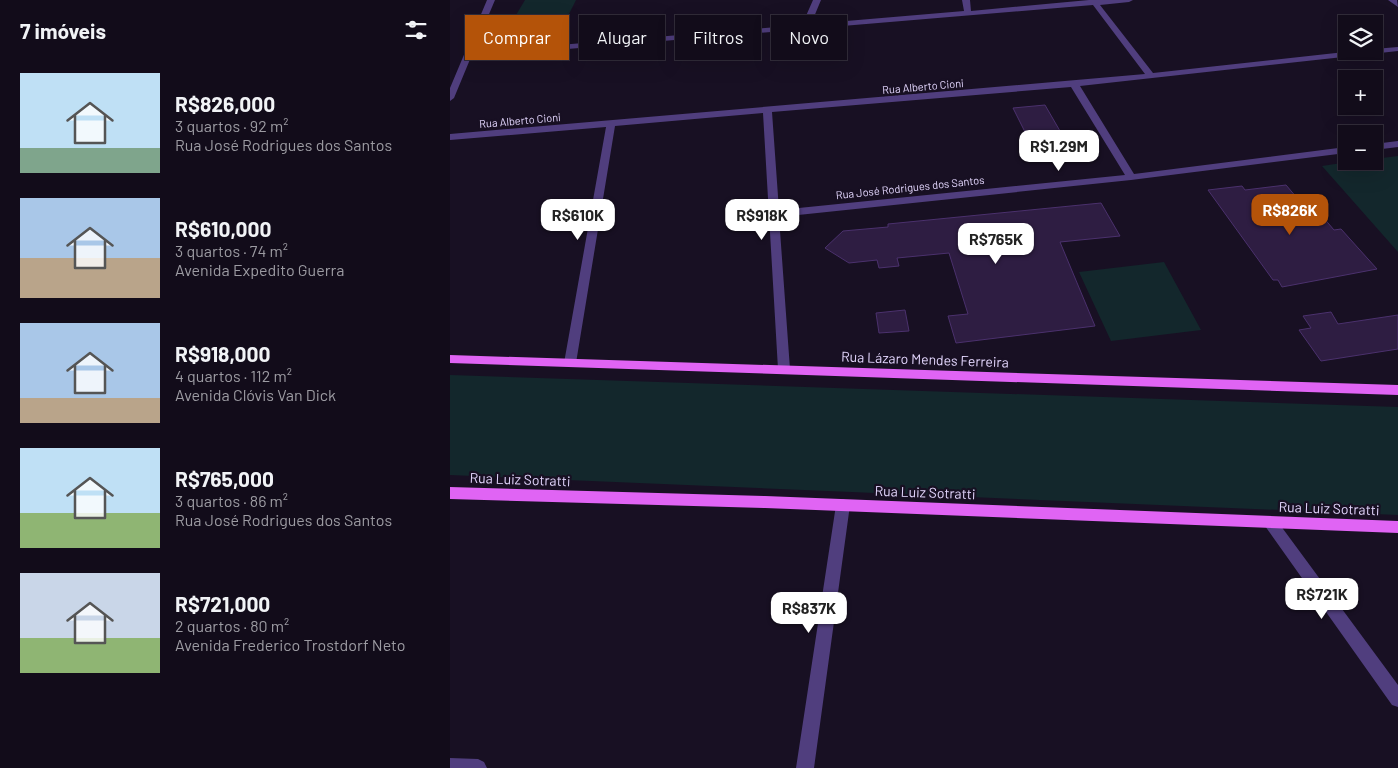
<!DOCTYPE html>
<html lang="pt">
<head>
<meta charset="utf-8">
<style>
  body { margin:0; font-family:Barlow,sans-serif; background:#1b1523; color:#f1f3f6; height:100vh; display:flex; flex-direction:column; font-size:19px; white-space:nowrap }
  * { box-sizing:border-box; margin:0 }
  p { font-size:16px; color:#9c9ba2 }
  .icon { flex:none; width:28px; height:28px; fill:none; stroke:currentColor; stroke-width:2; stroke-linecap:round; stroke-linejoin:round }
  .map { position:relative; flex:1; overflow:hidden }
  .drawer { display:flex; flex-direction:column; background:#120c1a; width:450px }
  .drawer>* { flex:none }
  .banner { position:absolute; left:15px; top:15px; width:475px; height:45px; display:flex; gap:10px }
  .tools { position:absolute; left:888px; top:15px; display:grid; gap:10px }
  .tools a { display:grid; place-items:center; width:45px; height:45px; border-radius:0px; background:#120c1a; box-shadow:0 5px 20px #0002,0 0 0 1px #312c39; font-size:25px }
  .price { position:absolute; translate:-50% -42px; padding:0 11px; border-radius:10px; background:#fff; color:#222; font-size:16px; line-height:32px; filter:drop-shadow(0 1px 2px #0008) }
  .price::after { content:''; position:absolute; left:50%; top:30px; width:15px; height:11px; margin-left:-8px; background:inherit; clip-path:polygon(0 0,100% 0,50% 100%) }
  .price.current { background:#b45309; color:#fff }
  ul { padding:0; list-style:none }
  li { display:flex; align-items:center; gap:15px; height:125px; padding:0 20px }
  li span { display:grid; place-items:center; flex:none; width:140px; height:100px; border-radius:0px; color:#555 }
  li>.icon { margin-inline-start:auto }
  span .icon { width:60px; height:60px; fill:#fffc; stroke-width:1 }
  li b { font-size:21px }
  h2 { display:flex; justify-content:space-between; align-items:center; height:60px; padding:0 20px; font-size:21px }
  .chip { padding:0 18px; border-radius:0px; background:#120c1a; box-shadow:0 5px 20px #0002,0 0 0 1px #312c39; font-size:18px; line-height:45px }
  .chip.current { background:#b45309; color:#fff }
  main { display:flex; flex:1; min-height:0 }
  .map>svg:first-child { display:block }
  .green { fill:#13272c }
  .building { fill:#2e1d42; stroke:#4b316d }
  .lines { fill:none; stroke-linecap:round; stroke-linejoin:round }
  .minor { fill:#503e7e; fill-rule:evenodd }
  .major { fill:#e064f4; fill-rule:evenodd }
  .labels { text-anchor:middle; dominant-baseline:central; stroke-width:4.5; stroke-linejoin:round; paint-order:stroke }
  .far-street-label { font-size:11px; fill:#e2d5fc; stroke:#181023 }
  .street-label { font-size:14px; fill:#e2d5fc; stroke:#181023 }
</style>
</head>
<body>
<main>
<section class="drawer">
<h2>7 imóveis<svg class="icon" aria-label="filters" viewBox="0 0 24 24"><path d="M4 7h16M4 17h16"/><circle cx="9" cy="7" r="2"/><circle cx="15" cy="17" r="2"/></svg></h2>
<ul>
<li><span style="background:linear-gradient(#bfe0f5 75%,#7fa58c 0)"><svg class="icon" aria-label="home" viewBox="0 0 24 24"><path d="M3 11l9-7 9 7M6 9v11h12V9"/></svg></span><div><b>R$826,000</b><p>3 quartos · 92 m²</p><p>Rua José Rodrigues dos Santos</p></div></li>
<li><span style="background:linear-gradient(#a9c7e8 60%,#b9a48a 0)"><svg class="icon" aria-label="home" viewBox="0 0 24 24"><path d="M3 11l9-7 9 7M6 9v11h12V9"/></svg></span><div><b>R$610,000</b><p>3 quartos · 74 m²</p><p>Avenida Expedito Guerra</p></div></li>
<li><span style="background:linear-gradient(#a9c7e8 75%,#b9a48a 0)"><svg class="icon" aria-label="home" viewBox="0 0 24 24"><path d="M3 11l9-7 9 7M6 9v11h12V9"/></svg></span><div><b>R$918,000</b><p>4 quartos · 112 m²</p><p>Avenida Clóvis Van Dick</p></div></li>
<li><span style="background:linear-gradient(#bfe0f5 65%,#8fb573 0)"><svg class="icon" aria-label="home" viewBox="0 0 24 24"><path d="M3 11l9-7 9 7M6 9v11h12V9"/></svg></span><div><b>R$765,000</b><p>3 quartos · 86 m²</p><p>Rua José Rodrigues dos Santos</p></div></li>
<li><span style="background:linear-gradient(#c9d6e8 65%,#8fb573 0)"><svg class="icon" aria-label="home" viewBox="0 0 24 24"><path d="M3 11l9-7 9 7M6 9v11h12V9"/></svg></span><div><b>R$721,000</b><p>2 quartos · 80 m²</p><p>Avenida Frederico Trostdorf Neto</p></div></li>
</ul>
</section>
<div class="map">
<svg width="948" height="768" viewBox="0 0 948 768">
  <rect width="100%" height="100%" fill="#181023"/>
  <!-- green -->
  <path class="green" d="M75,0H126L119,14L66,15Z
    M948,156V252L872,166L905,161H924V159Z
    M714,262L751,330L661,341L629,272Z
    M0,375L948,407V515L0,475Z"/>
  <!-- building -->
  <path class="building" d="M595,105L610,131L576,134L563,108Z
    M836,185L853,205L861,203L884,230L891,229L927,269L832,287L828,280H823L758,190L792,186L795,190Z
    M651,203L670,236L610,242L645,326L506,343L498,316L518,314L499,253L447,258L449,266L429,268L427,260L399,263L375,248L393,231L438,227V224Z
    M455,310L459,331L429,333L426,313Z
    M881,312L888,324L948,315V349L871,361L849,330L861,328L853,316Z"/>
  <g class="lines">
    <!-- minor -->
    <path class="minor" d="M37,0H45L23,52L352,25L363,0H371L361,24L514,11L512,0H520L521,11L639,0H683L679,2L650,5L703,73L904,51H924V49L948,47V51L630,86L684,174L896,147V153L681,180L329,217L340,369L338,372H330L328,369L313,113L165,126L126,363L120,367L114,363L156,127L0,140V134L695,74L643,5L21,57L4,98L0,101V88ZM621,87L675,175L329,210L322,112Z
      M938,0H947L948,7Z
      M948,141V147L924,150V144Z
      M393,499L398,501L400,505L364,768H346L386,505L388,501Z
      M820,516L825,518L948,685V707L942,705L815,526L813,522L815,518Z
      M0,758L28,759L34,762L37,768H0Z"/>
    <!-- major -->
    <path class="major" d="M0,355L948,385V395L0,363Z
      M0,487L315,496L948,521V533L315,508L0,499Z"/>
  </g>
  <g class="labels">
    <!-- far-street labels -->
    <g class="far-street-label">
      <text transform="translate(473 86) rotate(-5)">Rua Alberto Cioni</text>
      <text transform="translate(70 120) rotate(-5)">Rua Alberto Cioni</text>
      <text transform="translate(460 187) rotate(-6)">Rua José Rodrigues dos Santos</text>
    </g>
    <!-- street labels -->
    <g class="street-label">
      <text transform="translate(475 359) rotate(2)">Rua Lázaro Mendes Ferreira</text>
      <text transform="translate(70 479) rotate(2)">Rua Luiz Sotratti</text>
      <text transform="translate(475 492) rotate(2)">Rua Luiz Sotratti</text>
      <text transform="translate(879 508) rotate(2)">Rua Luiz Sotratti</text>
    </g>
  </g>
</svg>
<div class="tools">
<a><svg class="icon" aria-label="layers" viewBox="0 0 24 24"><path d="M12 4l9 5-9 5-9-5zM3 14l9 5 9-5"/></svg></a>
<a>+</a>
<a>−</a>
</div>
<b class="price" style="left:609px;top:172px">R$1.29M</b>
<b class="price current" style="left:840px;top:236px">R$826K</b>
<b class="price" style="left:128px;top:241px">R$610K</b>
<b class="price" style="left:312px;top:241px">R$918K</b>
<b class="price" style="left:546px;top:265px">R$765K</b>
<b class="price" style="left:872px;top:620px">R$721K</b>
<b class="price" style="left:359px;top:634px">R$837K</b>
<div class="banner">
<a class="chip current">Comprar</a>
<a class="chip">Alugar</a>
<a class="chip">Filtros</a>
<a class="chip">Novo</a>
</div>
</div>
</main>
</body>
</html>
